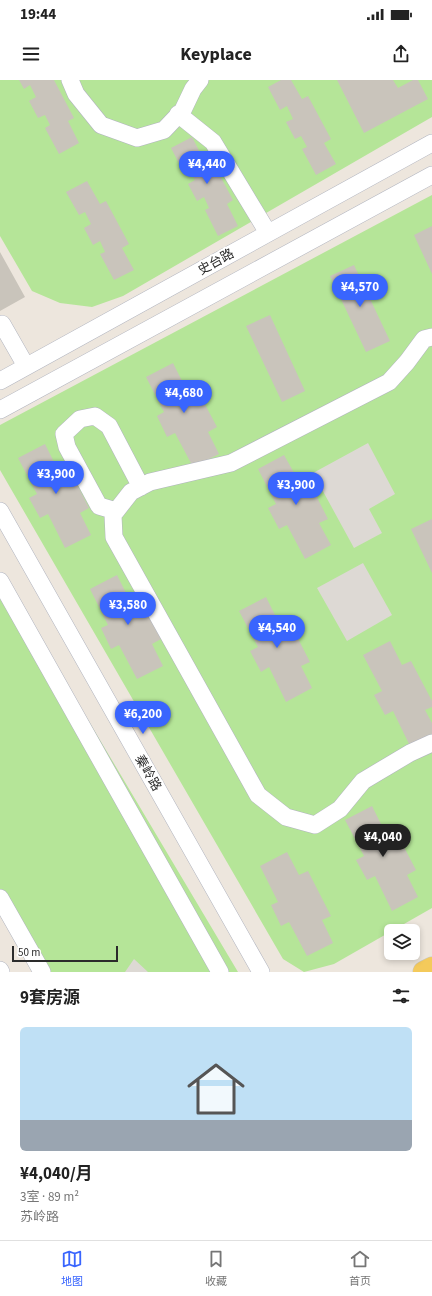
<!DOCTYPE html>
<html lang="zh">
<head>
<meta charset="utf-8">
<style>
  body { margin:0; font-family:"Source Sans 3","Noto Sans SC",sans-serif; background:#f2f2f2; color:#222; height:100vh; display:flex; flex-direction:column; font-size:15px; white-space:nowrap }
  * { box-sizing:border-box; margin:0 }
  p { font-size:13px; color:#767676 }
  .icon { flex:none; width:22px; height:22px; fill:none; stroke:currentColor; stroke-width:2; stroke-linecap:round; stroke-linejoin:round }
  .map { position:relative; height:892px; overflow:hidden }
  .drawer { display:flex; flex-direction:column; background:#fff; flex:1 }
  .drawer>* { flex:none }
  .buttons { position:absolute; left:384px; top:844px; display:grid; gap:8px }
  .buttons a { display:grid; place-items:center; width:36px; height:36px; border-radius:6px; background:#fff; box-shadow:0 2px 6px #0003; font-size:20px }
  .scale { position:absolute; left:12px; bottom:10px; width:106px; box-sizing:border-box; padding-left:4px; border:2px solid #2b2b2b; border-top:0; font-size:11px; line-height:14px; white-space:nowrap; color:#2b2b2b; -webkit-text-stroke:3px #fff; paint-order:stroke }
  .price { position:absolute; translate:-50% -34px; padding:0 9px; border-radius:14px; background:#3965fe; color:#fff; font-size:13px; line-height:26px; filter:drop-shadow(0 1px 2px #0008) }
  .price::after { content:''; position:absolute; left:50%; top:24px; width:12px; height:9px; margin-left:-6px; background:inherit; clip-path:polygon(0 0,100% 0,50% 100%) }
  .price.active { background:#222; color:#fff }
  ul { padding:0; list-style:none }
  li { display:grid; align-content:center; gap:8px; height:212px; padding:0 20px }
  li span { display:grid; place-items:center; height:124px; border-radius:6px; color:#555 }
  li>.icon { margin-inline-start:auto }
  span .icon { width:72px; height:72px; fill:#fffc; stroke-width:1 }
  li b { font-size:17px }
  h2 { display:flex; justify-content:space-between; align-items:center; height:48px; padding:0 20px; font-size:17px }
  .status { display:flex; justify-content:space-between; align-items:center; height:28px; padding:0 20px; background:#fff; direction:ltr }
  .status svg { height:11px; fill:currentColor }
  header { display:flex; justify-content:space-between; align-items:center; height:52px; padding:0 20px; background:#fff; font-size:18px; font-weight:700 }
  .tabs { display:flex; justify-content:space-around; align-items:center; height:56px; border-top:1px solid #e0e0e0; background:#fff; font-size:11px; color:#767676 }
  .tabs a { display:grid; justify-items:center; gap:2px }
  .tabs .active { color:#3965fe }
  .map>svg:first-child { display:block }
  .green { fill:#b5e598 }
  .plaza { fill:#ddd9d4 }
  .building { fill:#c9c4bb }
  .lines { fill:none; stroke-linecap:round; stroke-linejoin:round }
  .minor-casing { stroke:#b1b4bf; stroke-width:18 }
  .major-casing { stroke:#c8c8c8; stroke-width:23 }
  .minor { stroke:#fff; stroke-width:17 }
  .major { stroke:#f4ca5b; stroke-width:22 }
  .labels { text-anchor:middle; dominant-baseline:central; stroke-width:4; stroke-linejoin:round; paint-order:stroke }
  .street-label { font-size:13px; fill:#2b2b2b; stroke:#fff }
</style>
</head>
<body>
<div class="status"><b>19:44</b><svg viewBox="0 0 49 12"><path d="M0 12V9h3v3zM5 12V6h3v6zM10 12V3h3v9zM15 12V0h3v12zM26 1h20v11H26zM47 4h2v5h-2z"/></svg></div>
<header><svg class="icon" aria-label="menu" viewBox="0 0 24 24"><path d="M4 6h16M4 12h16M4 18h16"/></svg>Keyplace<svg class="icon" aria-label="share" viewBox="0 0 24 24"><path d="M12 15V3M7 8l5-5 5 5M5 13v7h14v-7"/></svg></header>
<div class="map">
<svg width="432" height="892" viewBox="0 0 432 892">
  <rect width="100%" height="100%" fill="#ede6dd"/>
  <!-- green -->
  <path class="green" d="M0,0H432V37L123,216L92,227L60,223L32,211L0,156Z
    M432,115V828L334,884L304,892L283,879L0,390V345Z
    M0,492L238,892H42L0,818Z"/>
  <!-- plaza -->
  <path class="plaza" d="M368,363L395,414L369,429L382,453L354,468L313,393Z
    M363,483L392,535L347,561L317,508Z
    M134,879L148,892H125Z"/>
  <!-- building -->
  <path class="building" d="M19,0H54L74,38L68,41L79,63L59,74L45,48L50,45L45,35L38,38L29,21L36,17L30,5L24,9Z
    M281,0H291L302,19L308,16L331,59L324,63L336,84L316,95L302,69L307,67L301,56L295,59L286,42L293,39L287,26L280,30L268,7Z
    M337,0H393L398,8L413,0H418L428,19L364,53Z
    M192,57L204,80L210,77L233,120L227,124L238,146L218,156L205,130L209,128L204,117L197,121L188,104L195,100L189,88L183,91L171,68Z
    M87,101L100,124L106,121L129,164L122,168L134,190L114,200L100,174L105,172L100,161L93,165L84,148L91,144L85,132L79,135L66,112Z
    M432,146V194L414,155Z
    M0,172L25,217L0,231Z
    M354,185L390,261L366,272L330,196Z
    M270,235L305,311L282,322L246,246Z
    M173,283L185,307L193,302L217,347L208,352L219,374L193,387L175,353L167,357L157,336L164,332L146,297Z
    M45,364L57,388L66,383L89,428L80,433L91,455L65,468L48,434L40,438L29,418L37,414L18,378Z
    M284,375L297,398L305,394L328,439L319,443L331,465L305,479L287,445L279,449L268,428L276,424L258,389Z
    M432,439V493L411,449Z
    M117,495L129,519L138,514L161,559L152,564L163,586L137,599L119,565L111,569L101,548L108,545L90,509Z
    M266,517L278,541L287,537L310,582L301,586L312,608L286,622L269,587L261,592L250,571L258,567L239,531Z
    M390,561L402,585L411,581L432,621V627L425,630L432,643V654L410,666L393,631L385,635L374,615L382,611L363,575Z
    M372,726L384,750L393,746L416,790L407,795L418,817L392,831L375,796L367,800L356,780L364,776L345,740Z
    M287,772L299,795L308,791L331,836L322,840L333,863L307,876L289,842L281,846L271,825L278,822L260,786Z"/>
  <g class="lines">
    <defs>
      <path id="minor" d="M70,0L76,14L101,45L137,58L164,50L183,30L193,9L200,0
        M178,34L213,62L268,153
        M0,245L2,244L26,286
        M432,257L424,259L407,282L389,302L231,383L150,402L131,412L113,435L114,457L258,715L286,737L315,745L340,729L363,701L410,673L432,663
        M0,301L432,63
        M0,330L432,95
        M0,431L261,892
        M116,431L99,426L67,367L64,354L80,339L95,336L109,346L141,407
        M0,501L220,892
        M0,818L42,892
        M0,890L1,892"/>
      <path id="major" d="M424,892L432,888"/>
    </defs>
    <!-- minor casing -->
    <use href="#minor" class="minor-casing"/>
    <!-- major casing -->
    <use href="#major" class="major-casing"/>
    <!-- minor -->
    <use href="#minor" class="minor"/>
    <!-- major -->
    <use href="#major" class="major"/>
  </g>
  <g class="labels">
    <!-- street labels -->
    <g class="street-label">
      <text transform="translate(216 182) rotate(-29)">史台路</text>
      <text transform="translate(148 693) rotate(60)">秦岭路</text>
    </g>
  </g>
</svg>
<div class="buttons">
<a><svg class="icon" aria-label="layers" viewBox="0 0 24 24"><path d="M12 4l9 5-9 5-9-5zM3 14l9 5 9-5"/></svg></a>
</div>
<div class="scale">50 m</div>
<b class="price" style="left:207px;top:105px">¥4,440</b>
<b class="price" style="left:360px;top:228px">¥4,570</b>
<b class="price" style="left:184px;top:334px">¥4,680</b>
<b class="price" style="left:56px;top:415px">¥3,900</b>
<b class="price" style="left:296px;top:426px">¥3,900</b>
<b class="price" style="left:128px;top:546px">¥3,580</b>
<b class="price" style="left:277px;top:569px">¥4,540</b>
<b class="price" style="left:143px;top:655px">¥6,200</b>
<b class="price active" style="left:383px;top:778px">¥4,040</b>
</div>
<section class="drawer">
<h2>9套房源<svg class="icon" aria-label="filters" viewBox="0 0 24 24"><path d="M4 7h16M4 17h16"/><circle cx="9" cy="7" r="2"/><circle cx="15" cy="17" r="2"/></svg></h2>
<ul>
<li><span style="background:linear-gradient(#bfe0f5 75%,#9aa5b1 0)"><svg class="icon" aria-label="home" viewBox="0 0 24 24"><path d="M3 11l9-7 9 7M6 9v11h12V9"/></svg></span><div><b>¥4,040/月</b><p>3室 · 89 m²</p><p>苏岭路</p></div></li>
</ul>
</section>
<nav class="tabs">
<a class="active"><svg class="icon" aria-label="map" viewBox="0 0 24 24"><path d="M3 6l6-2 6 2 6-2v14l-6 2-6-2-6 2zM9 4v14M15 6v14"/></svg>地图</a>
<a><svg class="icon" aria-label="saved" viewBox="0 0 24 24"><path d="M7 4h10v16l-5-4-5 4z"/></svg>收藏</a>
<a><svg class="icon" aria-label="home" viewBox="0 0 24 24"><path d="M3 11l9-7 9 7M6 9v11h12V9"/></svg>首页</a>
</nav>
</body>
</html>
